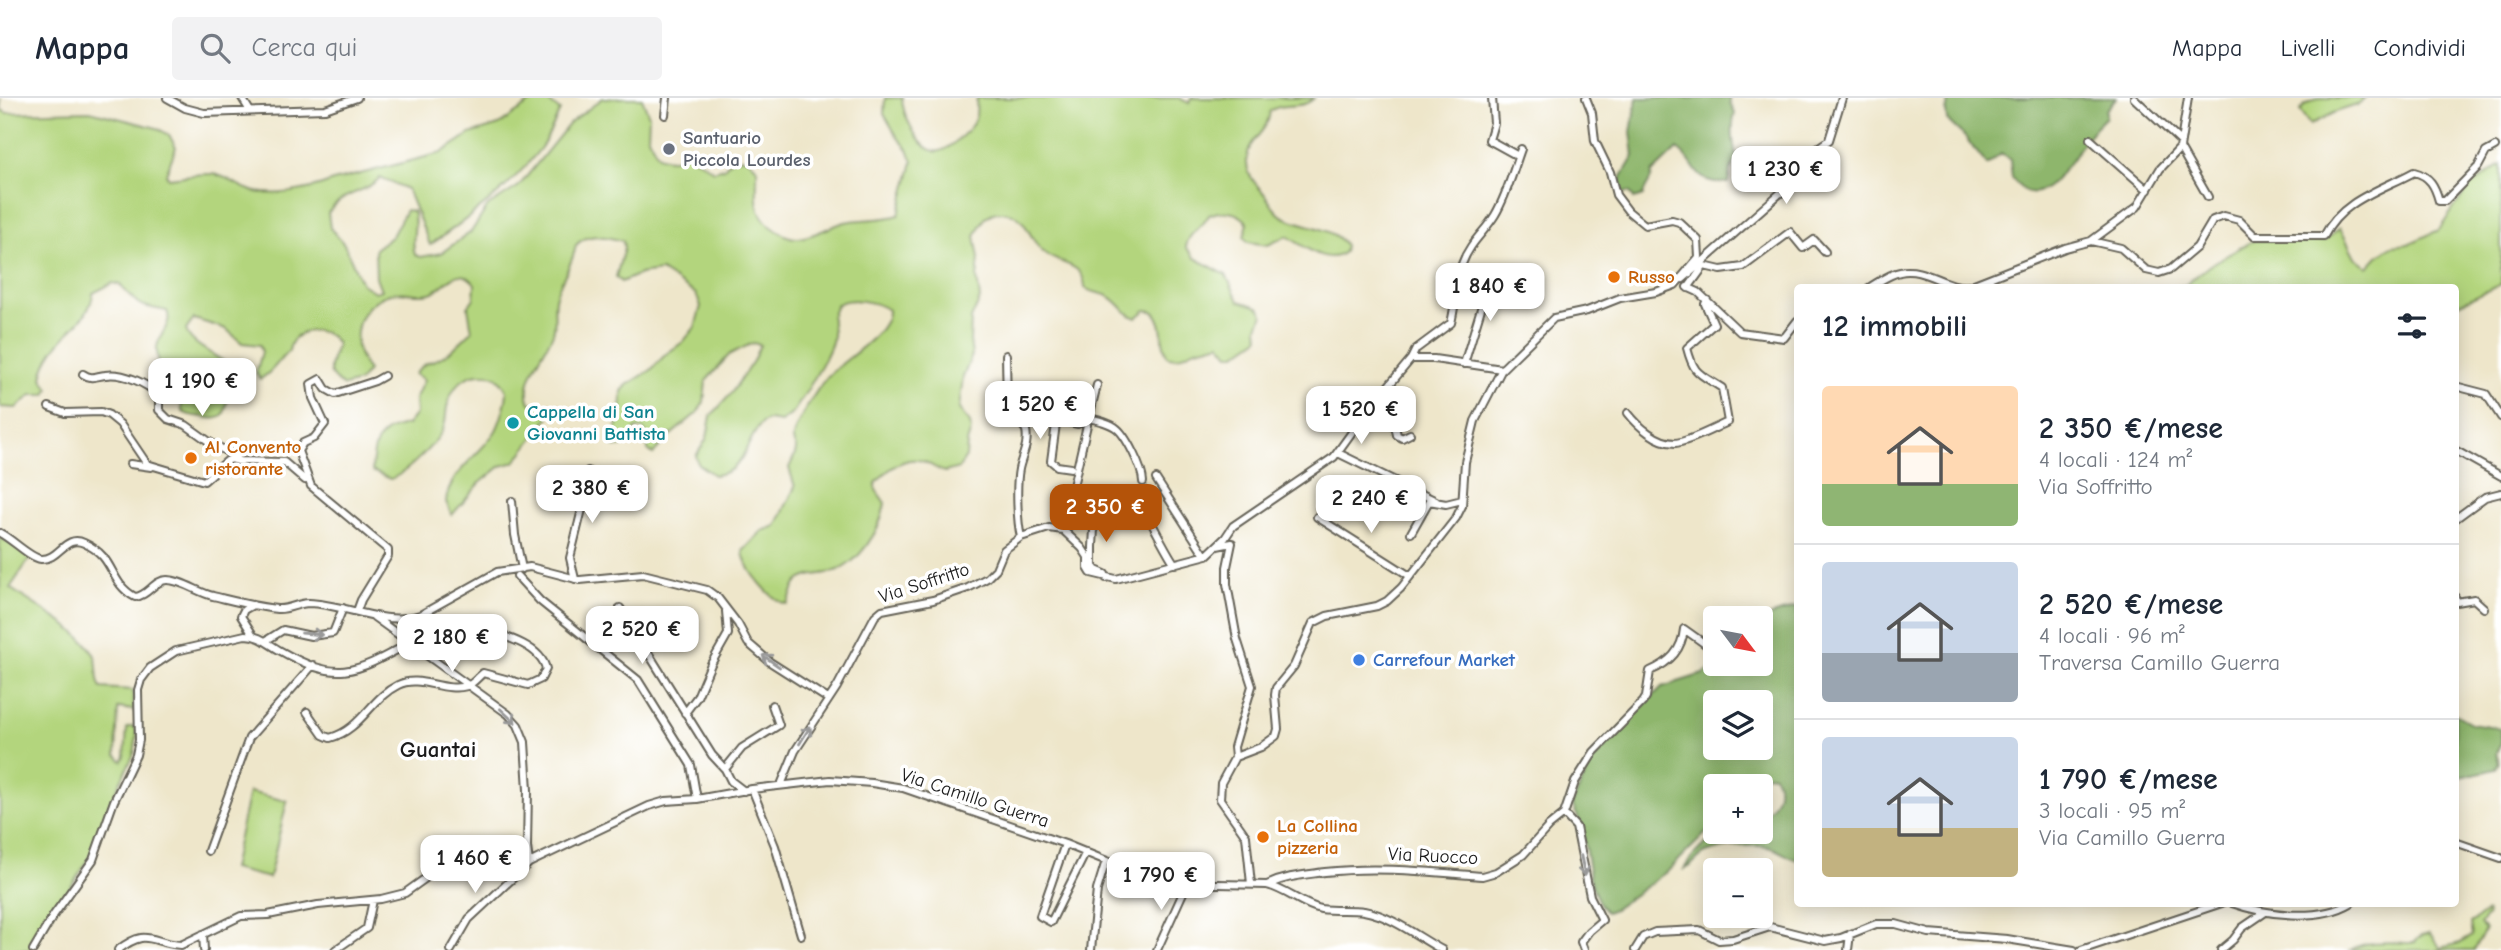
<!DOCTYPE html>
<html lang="it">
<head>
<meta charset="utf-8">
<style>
  body { margin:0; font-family:"Comic Neue",sans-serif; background:#f2f2f3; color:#1f2937; height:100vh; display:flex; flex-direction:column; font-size:26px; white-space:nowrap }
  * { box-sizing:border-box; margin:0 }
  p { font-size:23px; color:#747a83 }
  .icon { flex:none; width:38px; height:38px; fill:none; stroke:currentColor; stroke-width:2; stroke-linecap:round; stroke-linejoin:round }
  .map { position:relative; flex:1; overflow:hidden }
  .sheet { position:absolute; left:1794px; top:186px; width:665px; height:623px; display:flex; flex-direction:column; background:#fff; border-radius:7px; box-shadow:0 4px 18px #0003 }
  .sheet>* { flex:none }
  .needle { width:46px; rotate:122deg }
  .tools { position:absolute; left:1703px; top:508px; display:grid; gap:14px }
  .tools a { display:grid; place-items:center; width:70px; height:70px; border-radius:7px; background:#fff; box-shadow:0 4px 18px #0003; font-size:35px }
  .price { position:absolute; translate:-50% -60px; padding:0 16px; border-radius:14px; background:#fff; color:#222; font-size:23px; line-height:46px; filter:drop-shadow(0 2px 4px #0008) }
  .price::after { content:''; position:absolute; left:50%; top:42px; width:21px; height:16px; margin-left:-10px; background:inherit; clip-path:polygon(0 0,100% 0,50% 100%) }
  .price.on { background:#b45309; color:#fff }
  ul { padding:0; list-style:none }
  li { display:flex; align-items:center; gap:21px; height:175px; padding:0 28px }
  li+li { border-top:2px solid #e0e1e3 }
  li span { display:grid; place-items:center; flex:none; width:196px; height:140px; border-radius:7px; color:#555 }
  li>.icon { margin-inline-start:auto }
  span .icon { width:84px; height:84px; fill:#fffc; stroke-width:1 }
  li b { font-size:30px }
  h2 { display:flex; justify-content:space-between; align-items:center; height:84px; padding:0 28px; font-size:30px }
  header { display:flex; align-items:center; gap:42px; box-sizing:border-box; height:98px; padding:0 35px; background:#fff; border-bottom:2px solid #e0e1e3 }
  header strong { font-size:33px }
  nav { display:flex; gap:38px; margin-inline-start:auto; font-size:24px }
  .search { width:490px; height:63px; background:#f2f2f3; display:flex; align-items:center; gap:18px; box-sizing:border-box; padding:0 24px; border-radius:7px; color:#747a83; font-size:26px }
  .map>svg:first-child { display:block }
  .green { fill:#b3d57d; stroke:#68784c; stroke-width:2 }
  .forest { fill:#8eb66c; stroke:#556944; stroke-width:2; fill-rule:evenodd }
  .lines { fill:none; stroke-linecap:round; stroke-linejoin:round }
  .minor-casing { stroke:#666359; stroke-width:10 }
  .minor { stroke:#fff; stroke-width:6 }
  .oneway { stroke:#999 }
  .worship-dot { fill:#6b7280; stroke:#fff; stroke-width:2.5 }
  .food-dot { fill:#e8710a; stroke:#fff; stroke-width:2.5 }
  .culture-dot { fill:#0f9aa8; stroke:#fff; stroke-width:2.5 }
  .shop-dot { fill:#3f7fe0; stroke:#fff; stroke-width:2.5 }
  .labels { text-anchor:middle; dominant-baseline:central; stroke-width:7; stroke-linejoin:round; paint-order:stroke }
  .worship-label { font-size:19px; font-weight:bold; fill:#5b616d; stroke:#fff; text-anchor:start }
  .food-label { font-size:19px; font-weight:bold; fill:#c56008; stroke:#fff; text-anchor:start }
  .culture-label { font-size:19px; font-weight:bold; fill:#0d838f; stroke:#fff; text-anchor:start }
  .street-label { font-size:19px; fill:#1c1c1c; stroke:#fff }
  .shop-label { font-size:19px; font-weight:bold; fill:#366cbe; stroke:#fff; text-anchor:start }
  .quarter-label { font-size:23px; font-weight:bold; fill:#1c1c1c; stroke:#fff }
</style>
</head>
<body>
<header>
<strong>Mappa</strong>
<div class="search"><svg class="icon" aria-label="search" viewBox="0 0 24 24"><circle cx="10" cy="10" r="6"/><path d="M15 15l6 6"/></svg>Cerca qui</div>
<nav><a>Mappa</a><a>Livelli</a><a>Condividi</a></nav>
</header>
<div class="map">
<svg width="2501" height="852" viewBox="0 0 2501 852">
  <rect width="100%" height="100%" fill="#fff"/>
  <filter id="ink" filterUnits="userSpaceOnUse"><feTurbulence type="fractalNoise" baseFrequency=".0143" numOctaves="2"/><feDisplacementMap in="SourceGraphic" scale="14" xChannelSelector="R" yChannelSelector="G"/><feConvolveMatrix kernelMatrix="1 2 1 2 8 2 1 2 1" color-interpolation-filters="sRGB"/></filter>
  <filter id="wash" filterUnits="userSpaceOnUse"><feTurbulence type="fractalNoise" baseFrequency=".00686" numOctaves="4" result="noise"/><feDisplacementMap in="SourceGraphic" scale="28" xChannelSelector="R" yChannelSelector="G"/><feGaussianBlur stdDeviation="1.57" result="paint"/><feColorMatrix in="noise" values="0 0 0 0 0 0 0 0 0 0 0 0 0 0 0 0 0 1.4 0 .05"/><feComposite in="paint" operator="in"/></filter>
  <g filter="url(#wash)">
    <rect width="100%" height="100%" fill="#eee6ca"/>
    <!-- green -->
    <path class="green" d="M0,0L1,11L6,15L90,13L157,30L169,37L176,49L166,76L168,80C182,79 198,75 212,76C226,77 234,86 247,91C269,101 311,92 333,83L441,55L470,36L499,27L537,0H544L560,13C554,25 548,40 540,51C511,89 469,120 430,147L407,91L380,80C361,98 346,91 328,115L330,130L344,146L362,186L375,194L381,192L376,179L375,151L392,138L406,112L413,113C418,127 410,142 415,157L421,159L441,155L471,134L488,108L519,88L570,25L603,0H642L649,18L648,39L658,58C668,61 676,64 683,55L690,57L714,73L724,70L733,60H747L757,70C758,98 750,116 778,133C786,138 794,142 804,139C818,136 831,128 845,124C863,120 882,123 899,117L913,64L908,51L898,40L884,16L885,0H902C902,15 918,49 934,53C946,57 971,31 975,21C978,14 975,7 977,0H1179L1189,5L1191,0H1314C1302,13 1284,3 1270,13C1268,36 1249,39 1247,60C1246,75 1252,82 1262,93C1269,101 1273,112 1282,118C1302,129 1330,127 1345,147L1344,154C1327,169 1303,147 1287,138L1268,147L1248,144L1244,139L1248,125C1238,113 1223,111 1209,117C1203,130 1188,134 1186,149L1195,160L1226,177L1239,203L1259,209L1263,216L1258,229L1259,240L1236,256H1229L1220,245C1212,248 1204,249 1196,251C1185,255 1181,261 1168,259C1159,244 1166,226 1153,213L1146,212L1136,220C1124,216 1119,203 1108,198C1100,194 1092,195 1085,190C1084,165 1063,168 1047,157C1028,145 1029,114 1001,114C986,113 981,126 975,138L979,160L977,180L980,201L971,221L970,243L972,257L963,279L959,311L970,325L971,332L967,345L966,359L959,370L945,374C937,372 932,367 925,364C905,356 888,371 876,385V392L885,405C881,432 859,466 833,474C822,477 810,475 800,482C792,488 792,498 787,506C771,503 744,469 743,453L762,433L776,428L795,389L789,370C791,364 797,356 796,350C795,346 792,343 793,340C794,327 819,288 828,278C843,262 890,235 888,212C878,204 846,197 836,208C828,219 834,229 833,240C831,254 803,300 794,313C791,318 786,320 781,324L768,322L762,325C744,343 747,374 714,377L698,366L696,358L707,340L711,318L730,297L753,263L760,247L753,245L730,256L706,283L704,304L697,315L666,341L653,356L648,352L647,337L643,331H636L622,348L615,349L610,345L621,319L622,293L627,287L651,272L666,256L683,244L695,229L701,208L696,196L661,173L640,176L621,184L616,179L624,150L623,143C605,139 590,133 576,147C572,169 562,178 556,197C552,209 557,223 553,235C545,256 520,282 530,305L544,309L549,314L548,321L515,364L501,368L480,385L452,417L446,404C448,375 480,357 495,334C500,326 507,303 507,293C501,282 497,276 483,276C463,275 451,291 447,309C445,318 447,326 441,335C434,347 403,378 390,381L372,373C373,345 378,331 407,327L416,316L415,301L424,282L415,276C423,263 433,265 445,257C454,252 464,240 472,233L468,209L474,200L475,186C457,163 445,191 430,195C418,199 404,192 392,195C366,203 354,222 357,249C358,257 364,266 368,273L359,284L344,288C320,275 333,264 337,246C326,226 292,229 289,253C278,262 273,275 260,281L256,275L262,254L260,247L242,245L226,231L194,221L186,232C192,251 225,258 240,278C239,287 235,285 231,292C223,307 231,326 204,319C195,317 189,319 182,313L181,300L169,293C165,282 155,260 157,249C159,235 173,227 167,213C137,207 140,209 120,187L113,185L93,195C90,228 49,239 42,280L49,291L46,297H32L16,310L0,309Z
      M2319,0H2365L2357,7L2333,15L2310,27L2300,13L2305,7Z
      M2501,67V186L2455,208V189H2177L2185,187L2210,167L2254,142L2324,143L2340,130L2355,159L2368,169L2378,158L2392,148L2408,146L2439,132L2469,88Z
      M0,439L31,459L10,490C34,508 83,532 95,558C99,568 95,580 101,590L133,592L134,612L118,610L116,657L122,663L125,658L127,630L135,628L137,638L134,656L111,703L91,758L29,852H0Z
      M249,694L287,703L269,780L232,771Z
      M2487,814L2488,817L2480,827L2485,832L2474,852H2350C2368,841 2395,845 2414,845L2422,837L2429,835L2441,850L2460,845L2472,838L2470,825Z"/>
    <!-- forest -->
    <path class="forest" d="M1637,0H1730V6L1735,15C1731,29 1733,47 1737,61L1730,72L1728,85C1689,85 1700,66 1677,51L1652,75C1652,84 1644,89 1643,98L1634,101L1630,94L1622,95L1621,80L1634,58L1631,34Z
      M1949,0H2116L2106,12V19C2101,24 2095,29 2091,35C2078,50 2059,86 2040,93C2028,98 2018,89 2012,80L2010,62L2001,56L1987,67L1965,39L1947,22L1946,14Z
      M1797,509V762C1788,759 1781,753 1772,750C1757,745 1721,749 1706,755C1696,759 1694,768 1684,771C1705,737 1724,733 1760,733L1761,718C1775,709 1784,692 1774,677L1766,676L1752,688H1715V726L1669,772L1614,811L1606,814C1584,789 1590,752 1579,722C1577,716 1574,711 1572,706L1591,665L1624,627L1662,589L1703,576L1719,565H1760L1761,521ZM1715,604H1760V649H1715Z
      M2455,616L2471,625L2501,630V646L2496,655L2499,663L2496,671L2455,680Z"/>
  </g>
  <g filter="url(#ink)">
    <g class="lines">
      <defs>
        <path id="minor" d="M167,0L185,10L204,15L325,11L357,0
          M242,0L250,13
          M1492,0L1494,25L1489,42L1518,58
          M2134,0L2181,44
          M665,17L667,0
          M2090,41L2148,92
          M2180,50L2208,99
          M2091,143L2137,109L2160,71L2180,50L2188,0
          M1683,181L1802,76L1797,64L1829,42L1842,0
          M1687,189L1698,194L1740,234L1784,240L1797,223
          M1870,189C1879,184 1889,176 1900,174C1924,168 1946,191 1969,188L2065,150L2091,143L2121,150L2146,172L2159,175L2171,171L2197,149L2213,122L2224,118L2239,122L2255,138H2324C2342,102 2381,92 2414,74C2430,78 2435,88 2439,103H2445L2478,69L2486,54L2495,49
          M1688,190L1704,168L1721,172L1743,169L1790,134L1803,150L1814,142L1825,154
          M1006,257L1007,308L1026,332C1029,347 1022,357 1019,371C1016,386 1017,424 1021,439
          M1411,261L1416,251L1451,225C1456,205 1456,185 1462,166C1470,144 1484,135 1495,117C1507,97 1513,73 1521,51
          M1464,266L1487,191L1496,176
          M83,276C92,282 96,278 105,277C123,274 146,285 159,297V312L168,321L186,327L211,345L237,359L238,363L284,364L305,382
          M2455,288L2486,296L2501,319
          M49,309L65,315L101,314L109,317L120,326L147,366L204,383L227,363L231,361L238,363
          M1628,315C1638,328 1657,345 1675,345C1689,344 1714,330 1728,324L1722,290C1699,275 1694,277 1687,250L1714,226L1705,206L1707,202
          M1362,321L1380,327L1392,326L1395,328L1397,337L1402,340L1410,336
          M1088,323L1097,287
          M2455,352L2501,378
          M1338,355L1436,403
          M130,366L151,369
          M1071,370L1057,368L1051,363L1056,326L1059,322L1078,326L1083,320C1092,320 1107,324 1115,329C1126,336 1143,372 1143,384
          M1156,381L1205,457
          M1097.5 401a5.5 5.5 0 1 1 11 0a5.5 5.5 0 1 1-11 0Z
          M1107,398C1115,393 1126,395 1134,399C1144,406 1165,453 1175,466
          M512,403L515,437L522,471
          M1105,406L1094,431L1093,449V468L1096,472L1105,476L1106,480
          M1374,414L1394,384
          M1317,419L1410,478
          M2455,421L2485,399L2501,395
          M1063,432L1087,327
          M0,435C12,441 30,460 41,461C59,462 65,436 84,445C117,460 107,483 135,499C148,498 154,482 167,482C182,482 199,495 213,498C234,503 256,509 277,511C288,512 298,505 309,505C346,506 383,529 420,517L497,474L530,469L580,482L643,476L707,492L718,500L738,526L748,545L770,564L828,601
          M1411,435L1429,403L1446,406L1462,402
          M1217,448L1232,445L1227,469V486L1237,541L1252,588L1234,649L1235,659
          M517,478L540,503L638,582L691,667L697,701
          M575,481L570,460L587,391L585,382L588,373
          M2455,499L2457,504L2474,501L2484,510
          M253,507L244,512L241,518L253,537
          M620,510L712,657L725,671L731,683L744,693
          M357,513L361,502L388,458V452L311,388L298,353L303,345L314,340L325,326L313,300L311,286L320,281L326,291L335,296L375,283L384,278
          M374,519L508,616L518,627L525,644L528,692L527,749L529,765
          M267,542L283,532L311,538L333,535L343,510
          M307,614L323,637L330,640C361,632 371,600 398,587C420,576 443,595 467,588C473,586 478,579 483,575L528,587L541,581L546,571C540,543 490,535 466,526
          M685,615L697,599L711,566L728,536L726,513
          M725,671L742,650L779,627L772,607
          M781,687L795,653L837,589L875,518L882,512L933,502L968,490L987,480L996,471L1004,452L1021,439L1049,430L1063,432L1082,450L1088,459V470L1091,475L1116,481L1207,457L1225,440L1233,428L1334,359L1365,316L1411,261H1434L1502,271
          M752,691L775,748L801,837
          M1564,716L1576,729L1590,798L1602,822L1589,833L1581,844L1584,852
          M2455,744L2501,760
          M1065,746L1040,818L1051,824L1086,754
          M208,753L249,640L313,567
          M1251,786L1246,738L1220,701L1221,685L1235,659L1261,649L1276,638L1278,631L1275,597L1276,590L1294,568L1313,525L1327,518L1377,508L1387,503L1401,490L1456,420L1462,408L1465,364L1475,323L1502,271L1554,220L1587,213L1620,200L1656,194L1675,187L1699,159L1698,142L1679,124L1672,122L1645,127L1628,113L1616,97L1610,74L1595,43L1592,15L1586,0
          M1267,787C1286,778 1304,777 1325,774C1378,768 1430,774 1482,778L1496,774L1523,757L1549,728L1564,716L1575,684L1594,654L1643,604L1646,599L1650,573C1669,565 1682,553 1684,531L1712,551
          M2232,805C2265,817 2319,824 2351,805
          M203,836L204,852
          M33,852L53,818L93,762L114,703L136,657L139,642L138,592L141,582L150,570L176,553L245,537C259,537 267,545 279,552C338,586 355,575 410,545
          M118,852C148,829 150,845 181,847L241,818L268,817L318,807L381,801L405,795L430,777L442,772L520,773
          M335,852L367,830L373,802
          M451,852L469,821L529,765L649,708L666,703L697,701L752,691L830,682L872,685L903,690L1065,746L1156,783L1168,785L1267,787C1287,792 1302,807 1321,811C1335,813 1350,811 1364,813C1392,818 1418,839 1442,852
          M1091,852L1097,792L1106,763
          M1157,852L1187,786
          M1635,852L1643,839L1655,834L1699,832L1719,842L1733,841L1770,829L1825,843L1841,840L1876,826H1896L1929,835L2007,841L2074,852
          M1848,852L1850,836
          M2081,852L2222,805
          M2221,852L2233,842L2242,830L2264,815"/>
      </defs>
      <!-- minor casing -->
      <use href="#minor" class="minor-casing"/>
      <!-- minor -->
      <use href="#minor" class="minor"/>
    </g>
    <!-- one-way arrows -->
    <defs><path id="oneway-shaft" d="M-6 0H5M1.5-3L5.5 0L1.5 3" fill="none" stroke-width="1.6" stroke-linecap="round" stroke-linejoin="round" transform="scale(1.75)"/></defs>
    <g class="oneway">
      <use href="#oneway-shaft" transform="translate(312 536) rotate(5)"/>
      <use href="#oneway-shaft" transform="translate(771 563) rotate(-145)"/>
      <use href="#oneway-shaft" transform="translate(508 618) rotate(43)"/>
      <use href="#oneway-shaft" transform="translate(805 637) rotate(-58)"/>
      <use href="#oneway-shaft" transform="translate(1583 768) rotate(78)"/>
    </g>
  </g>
  <!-- markers -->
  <circle class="worship-dot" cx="669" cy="51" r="7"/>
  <g class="food-dot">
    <circle cx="1614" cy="179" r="7"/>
    <circle cx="191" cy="360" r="7"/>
    <circle cx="1263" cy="739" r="7"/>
  </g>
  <circle class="culture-dot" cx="513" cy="325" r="7"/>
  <circle class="shop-dot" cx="1359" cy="562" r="7"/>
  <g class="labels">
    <!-- worship labels -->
    <g class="worship-label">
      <text x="683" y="40">Santuario<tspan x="683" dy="22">Piccola Lourdes</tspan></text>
    </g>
    <!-- food labels -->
    <g class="food-label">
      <text x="1628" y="179">Russo</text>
      <text x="205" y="349">Al Convento<tspan x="205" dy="22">ristorante</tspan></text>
      <text x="1277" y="728">La Collina<tspan x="1277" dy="22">pizzeria</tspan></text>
    </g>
    <!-- culture labels -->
    <g class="culture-label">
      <text x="527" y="314">Cappella di San<tspan x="527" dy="22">Giovanni Battista</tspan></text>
    </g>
    <!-- street labels -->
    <g class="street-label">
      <text transform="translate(924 485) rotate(-18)">Via Soffritto</text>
      <text transform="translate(975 700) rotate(18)">Via Camillo Guerra</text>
      <text transform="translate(1433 758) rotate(3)">Via Ruocco</text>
    </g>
    <!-- shop labels -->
    <g class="shop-label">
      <text x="1373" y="562">Carrefour Market</text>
    </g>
    <!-- quarter labels -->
    <g class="quarter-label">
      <text x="438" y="651">Guantai</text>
    </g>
  </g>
</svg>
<div class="tools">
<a><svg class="needle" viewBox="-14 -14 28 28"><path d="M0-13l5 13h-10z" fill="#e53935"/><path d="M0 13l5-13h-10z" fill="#747a83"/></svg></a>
<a><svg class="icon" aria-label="layers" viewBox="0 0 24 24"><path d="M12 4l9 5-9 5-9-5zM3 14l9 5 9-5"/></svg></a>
<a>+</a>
<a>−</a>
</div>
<b class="price" style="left:1786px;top:108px">1 230 €</b>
<b class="price" style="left:1490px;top:225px">1 840 €</b>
<b class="price" style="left:202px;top:320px">1 190 €</b>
<b class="price" style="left:1040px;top:343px">1 520 €</b>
<b class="price" style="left:1361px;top:348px">1 520 €</b>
<b class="price" style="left:592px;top:427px">2 380 €</b>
<b class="price" style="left:1371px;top:437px">2 240 €</b>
<b class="price on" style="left:1106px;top:446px">2 350 €</b>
<b class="price" style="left:642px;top:568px">2 520 €</b>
<b class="price" style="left:452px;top:576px">2 180 €</b>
<b class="price" style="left:475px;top:797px">1 460 €</b>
<b class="price" style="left:1161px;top:814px">1 790 €</b>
<section class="sheet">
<h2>12 immobili<svg class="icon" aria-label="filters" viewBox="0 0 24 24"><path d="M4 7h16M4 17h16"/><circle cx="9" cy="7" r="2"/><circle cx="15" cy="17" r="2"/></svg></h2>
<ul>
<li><span style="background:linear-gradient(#ffd9b3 70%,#8fb573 0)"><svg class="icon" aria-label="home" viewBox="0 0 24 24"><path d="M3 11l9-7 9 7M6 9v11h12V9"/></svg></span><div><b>2 350 €/mese</b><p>4 locali · 124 m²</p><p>Via Soffritto</p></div></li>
<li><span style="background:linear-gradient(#c9d6e8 65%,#9aa5b1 0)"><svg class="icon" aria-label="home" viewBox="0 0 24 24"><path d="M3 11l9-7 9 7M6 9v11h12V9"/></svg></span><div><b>2 520 €/mese</b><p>4 locali · 96 m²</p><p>Traversa Camillo Guerra</p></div></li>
<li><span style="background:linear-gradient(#c9d6e8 65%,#c2b280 0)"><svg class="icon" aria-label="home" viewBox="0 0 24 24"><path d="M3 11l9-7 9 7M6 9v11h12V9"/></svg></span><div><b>1 790 €/mese</b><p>3 locali · 95 m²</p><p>Via Camillo Guerra</p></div></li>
</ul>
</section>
</div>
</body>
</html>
